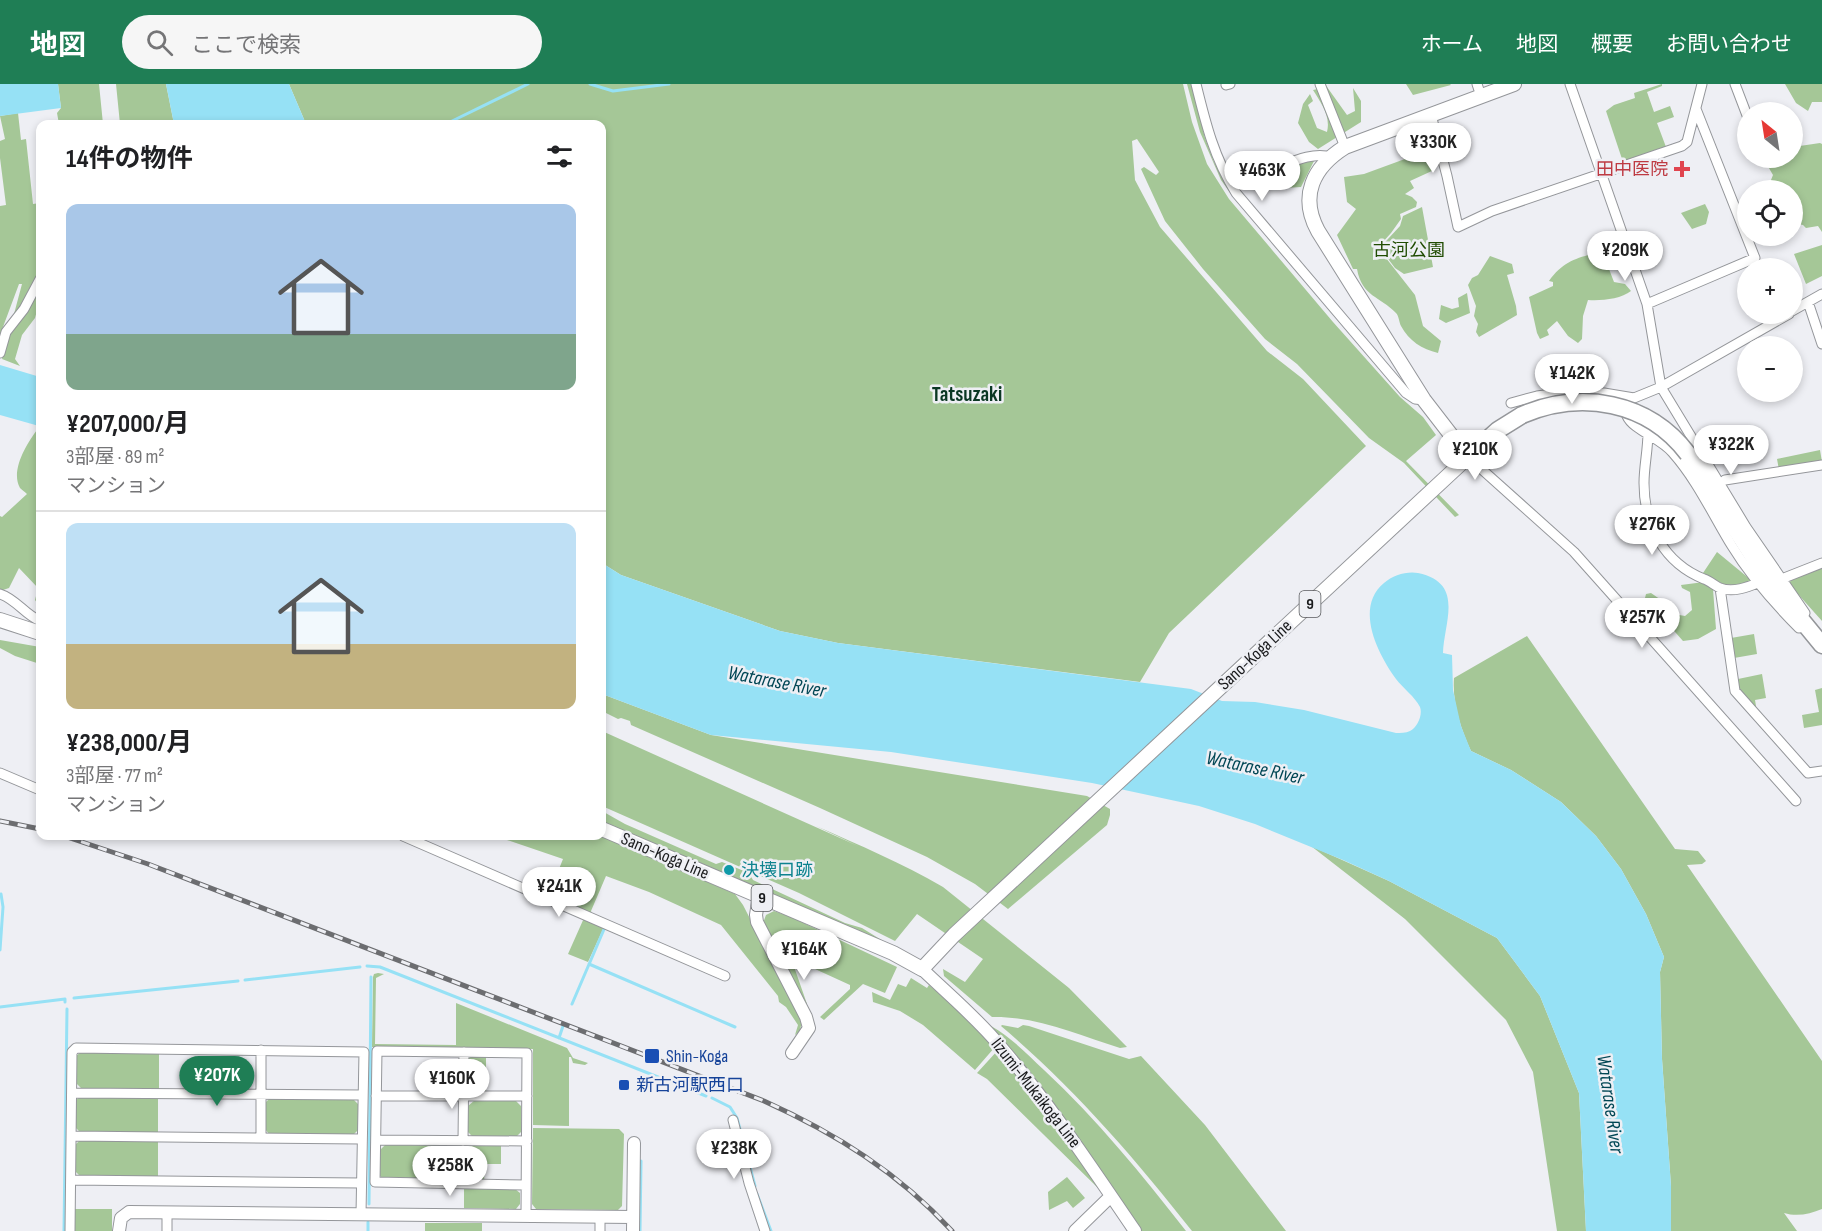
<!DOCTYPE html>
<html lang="ja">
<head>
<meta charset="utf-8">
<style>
  body { margin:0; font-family:"Sofia Sans Condensed","Noto Sans JP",sans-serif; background:#f6f6f6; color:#202124; height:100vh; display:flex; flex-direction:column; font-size:22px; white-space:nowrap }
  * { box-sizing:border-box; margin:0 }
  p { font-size:20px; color:#757577 }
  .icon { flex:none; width:33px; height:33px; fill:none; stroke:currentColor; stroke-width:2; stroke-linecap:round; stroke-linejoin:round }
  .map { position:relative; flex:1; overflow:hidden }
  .details { position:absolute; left:36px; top:36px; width:570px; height:720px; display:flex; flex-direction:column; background:#fff; border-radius:12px; box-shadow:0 3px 9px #0003 }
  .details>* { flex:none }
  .needle { width:39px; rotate:330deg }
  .buttons { position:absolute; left:1737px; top:18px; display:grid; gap:12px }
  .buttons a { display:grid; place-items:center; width:66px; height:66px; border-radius:50%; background:#fff; box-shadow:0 3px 9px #0003; font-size:30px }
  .price { position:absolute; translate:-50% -51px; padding:0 14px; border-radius:21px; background:#fff; color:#222; font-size:20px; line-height:39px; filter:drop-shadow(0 2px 3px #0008) }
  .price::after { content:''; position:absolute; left:50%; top:36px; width:18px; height:14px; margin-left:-9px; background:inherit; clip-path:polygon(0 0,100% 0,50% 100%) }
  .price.selected { background:#1f7e55; color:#fff }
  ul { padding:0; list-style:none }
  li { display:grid; align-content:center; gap:12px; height:318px; padding:0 30px }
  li+li { border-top:2px solid #e0e0e0 }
  li span { display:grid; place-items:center; height:186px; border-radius:12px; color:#555 }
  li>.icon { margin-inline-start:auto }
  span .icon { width:108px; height:108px; fill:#fffc; stroke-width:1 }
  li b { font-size:26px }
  h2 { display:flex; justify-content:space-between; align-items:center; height:72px; padding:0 30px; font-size:26px }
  header { display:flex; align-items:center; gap:36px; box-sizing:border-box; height:84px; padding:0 30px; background:#1f7e55; color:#fff }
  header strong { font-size:28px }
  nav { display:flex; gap:33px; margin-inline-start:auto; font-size:21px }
  .search { width:420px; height:54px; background:#f6f6f6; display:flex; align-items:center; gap:15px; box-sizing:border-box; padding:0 21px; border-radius:33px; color:#757577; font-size:22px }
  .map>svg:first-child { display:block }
  .green { fill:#a5c797 }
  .water { fill:#96e1f5 }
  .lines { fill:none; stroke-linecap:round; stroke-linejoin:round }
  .stream { stroke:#96e1f5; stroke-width:3 }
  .street-casing { stroke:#94969a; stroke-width:11 }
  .secondary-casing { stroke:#94969a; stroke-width:14 }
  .primary-casing { stroke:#94969a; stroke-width:16 }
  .highway-casing { stroke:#94969a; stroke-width:19 }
  .street { stroke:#fff; stroke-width:9 }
  .secondary { stroke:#fff; stroke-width:12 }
  .primary { stroke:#fff; stroke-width:14 }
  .highway { stroke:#fff; stroke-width:16 }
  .rail-casing { stroke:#6c6d70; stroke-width:5 }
  .rail { stroke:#eeeff4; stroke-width:3; stroke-dasharray:9; stroke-linecap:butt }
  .highway-bridge-casing { stroke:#94969a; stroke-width:19; stroke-linecap:butt }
  .highway-bridge { stroke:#fff; stroke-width:16 }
  .health-dot { fill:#e0444e; stroke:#eeeff4; stroke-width:2 }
  .culture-dot { fill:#0f9aa8; stroke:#eeeff4; stroke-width:2 }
  .transit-dot { fill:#1a4fb4; stroke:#eeeff4; stroke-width:2 }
  .labels { text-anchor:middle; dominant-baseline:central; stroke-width:5; stroke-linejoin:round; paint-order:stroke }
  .shield { fill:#eeeff4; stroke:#595a5d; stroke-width:1.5 }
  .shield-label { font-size:16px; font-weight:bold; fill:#191a1c }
  .health-label { font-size:18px; fill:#be3a42; stroke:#eeeff4; text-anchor:end }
  .park-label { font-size:18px; fill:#204c02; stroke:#eeeff4 }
  .street-label { font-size:18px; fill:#191a1c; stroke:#eeeff4 }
  .culture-label { font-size:18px; fill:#0d838f; stroke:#eeeff4; text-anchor:start }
  .transit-label { font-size:18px; fill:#164399; stroke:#eeeff4; text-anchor:start }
  .water-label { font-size:20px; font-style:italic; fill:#004654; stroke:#eeeff4 }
  .quarter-label { font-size:21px; font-weight:bold; fill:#0a3723; stroke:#eeeff4 }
</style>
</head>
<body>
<header>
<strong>地図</strong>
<div class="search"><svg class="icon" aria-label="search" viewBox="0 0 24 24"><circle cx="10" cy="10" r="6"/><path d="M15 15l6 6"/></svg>ここで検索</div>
<nav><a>ホーム</a><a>地図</a><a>概要</a><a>お問い合わせ</a></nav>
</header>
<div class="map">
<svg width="1822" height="1147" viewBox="0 0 1822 1147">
  <rect width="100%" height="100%" fill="#eeeff4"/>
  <!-- green -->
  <path class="green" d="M58,0H99L103,40H59L57,29L61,24Z
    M116,0H166L174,40H120Z
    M289,0H1183L1192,38L1207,80L1229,115L1333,238L1400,313L1423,333L1436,351L1406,377L1459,431L1455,433L1404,379L1369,354L1297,280L1265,255L1203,185L1165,137L1141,85L1144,83L1156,91L1159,88L1137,55L1132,57L1135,96L1160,143L1267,267L1303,295L1366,362L1169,549L1140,598L838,559L780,547L621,491L602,479V40H306Z
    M1187,0H1192L1205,54L1214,78L1226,99L1305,196L1234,114L1221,96L1200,48Z
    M1406,0H1450L1451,1L1413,11Z
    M1662,0V2L1647,8L1654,28L1670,22L1674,33L1657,39L1666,63L1623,78L1606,27L1614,21L1635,14L1634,9Z
    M1785,0H1822V18H1812L1808,27L1796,19Z
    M1327,3L1347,31L1355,27L1353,4L1361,17V38L1318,65L1309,58L1298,39L1303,20L1310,10L1313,17L1308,21L1317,44L1327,48C1331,32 1321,19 1313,6Z
    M18,29L21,56L26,55L33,120L40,119V224L38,223L35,234L22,251L15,275L20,282L2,275L22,200H19L0,251V122L6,121L0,74V57L5,55L0,32Z
    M1820,59L1822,60V148L1818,142L1806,144L1803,141L1793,139L1792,106H1767L1773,91L1763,74H1792L1793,63Z
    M1424,68H1429L1435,80L1434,86L1410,97L1414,104L1405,110L1412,113L1417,118L1416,123L1400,130L1401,135L1391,149L1373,169V176L1386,174L1415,211L1423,242L1441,257L1438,269C1422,265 1409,257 1401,242C1399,238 1399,232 1396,229C1380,212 1362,213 1357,185H1353L1337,151L1356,125L1347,118L1344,93L1364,90Z
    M1315,75L1301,103L1285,104L1282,86Z
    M1705,120L1709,128L1706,140L1692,145L1681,129Z
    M1422,123L1433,183L1404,190L1395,184L1386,172L1374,175L1375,169L1400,142L1403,132Z
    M1822,161V192L1806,200L1794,170Z
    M1602,167L1614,198L1625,200L1631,207C1621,215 1601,217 1588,216L1583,232L1582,255L1578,259L1568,252L1557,237L1547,246L1549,251L1540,255L1537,249L1529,213L1553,202V198L1549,197C1564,176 1578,174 1602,167Z
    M1490,172L1512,180L1514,189L1507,191L1516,222L1517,231L1479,253L1476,248L1478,240L1474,232L1476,222L1468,201L1472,194L1478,191Z
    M1467,209L1470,229L1446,239L1439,235L1441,221L1452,225L1459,223L1458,214Z
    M37,346L40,347V523L35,516L38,504L19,484L9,504L0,507V432L2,433L27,410C25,408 22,406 20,404C10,387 27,359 37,346Z
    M1820,366L1822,378L1779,386L1777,375Z
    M1717,468L1751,496L1743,502L1723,500L1703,489Z
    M1822,483V537L1788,499L1795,494Z
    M1704,498L1713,505L1716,545L1698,555L1683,557L1645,514L1646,510L1651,509L1664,518L1668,529L1685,532L1692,526L1690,508L1682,504L1681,501Z
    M1754,550L1757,570L1734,574L1731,554Z
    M1527,552L1675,765L1698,767L1706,777L1702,780L1687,781L1822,977V1125C1810,1130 1797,1133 1784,1129L1797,1147H1671V1102L1662,975L1660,888L1664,873L1646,830L1621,785L1596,752L1561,718L1511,686L1471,667C1461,645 1452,619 1454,594Z
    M0,556L40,563V580L15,572L0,564Z
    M1762,590L1766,614L1755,616L1757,628L1739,606L1738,595Z
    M1822,604V641L1804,644L1802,631L1819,628L1815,606Z
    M602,610L711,651L1087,712L1110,725V731L1107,741L1008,825L975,800L927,773L820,724L631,641L630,637L621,634L618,635L602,627Z
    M602,647L858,762L816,742C859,761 902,779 943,803L1069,904L1127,963L1120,964C1078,951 1036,932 992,933L944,892L943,885L965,898L983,875L917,830L895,857L799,809L602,722Z
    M602,727L625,740L716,780L722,778L749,789L753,796L845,839L862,844L883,857L609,742L602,736Z
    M499,752H602L735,810L743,821L802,936L800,947L795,951L798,941L786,923L779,918L778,912L721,841L649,808L606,792L591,827L592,830L549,810L563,775L501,754Z
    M1311,762L1389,797L1497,854L1540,912L1579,1009L1586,1147H1557L1533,988L1506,936L1405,835Z
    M774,827L791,833L897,883L885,909L863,900L824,936L820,933L850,905V901L791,874L807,920L805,922L763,839L766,831Z
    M584,834L604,843L588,878L568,870Z
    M378,889L384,890L376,894L375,960L456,961V919L567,964L573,974L588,979L585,981L573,979L571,973H569V1042L533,1041V965L372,963L373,893L374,890Z
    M911,894L927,904L929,901L952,921L995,963L975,986L923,941L900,927L873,918L872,908L890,916L898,900L906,903Z
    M1002,941L1018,944L1023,941L1029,942L1129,975L1141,972L1205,1041L1286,1147H1192C1134,1073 1073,1003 1001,942Z
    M991,942C1011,953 1028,971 1044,986C1097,1035 1142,1091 1186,1147H1140L989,943Z
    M998,966L1069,1058L1099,1105L987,995L977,989Z
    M81,968H159V1005L81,1004L76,999V972Z
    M472,972H486V1008H473L468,1003L467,976Z
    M81,1012H158V1049L80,1048L75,1043V1017Z
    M269,1015H353L358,1020V1046L353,1051L269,1050L265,1045V1019Z
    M475,1016L516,1017L521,1022V1048L516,1053L472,1052L467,1047L468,1022Z
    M533,1044L619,1045L624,1050L622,1122L618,1126L536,1125L532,1120Z
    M80,1056L158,1057V1093L80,1092L75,1087V1061Z
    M387,1059L501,1060V1080H485L484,1097L384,1096L379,1091L380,1066Z
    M1067,1093L1085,1114L1073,1124L1067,1117L1049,1126L1048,1108Z
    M464,1104L515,1105L520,1109V1120L516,1125L464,1124Z
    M74,1125H112V1147H74Z
    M425,1139H482V1147H425Z"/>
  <!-- water -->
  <path class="water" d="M0,0H58L61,24L0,32Z
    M166,0H289L306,40H174Z
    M0,281L40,293V347L37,346L39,342L0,331Z
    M602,479L621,491L780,547L838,559L1191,605L1222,617L1255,618L1304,626L1396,649C1400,649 1406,649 1410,647C1417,644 1423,631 1420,623C1415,613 1403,604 1396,595C1378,570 1354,524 1384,499C1393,491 1407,487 1418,489C1465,499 1444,538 1443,569L1452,571L1453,606L1461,642L1471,667L1511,686L1561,718L1596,752L1621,785L1646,830L1664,873L1660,888L1662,975L1671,1102V1147H1586L1579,1009L1540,912L1497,854L1389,797L1343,776L1255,740L1199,722L1092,699L891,668L711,651L602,610Z"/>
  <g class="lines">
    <!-- stream -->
    <path class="stream" d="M590,0L613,7L669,0
      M446,40L528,0
      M0,866L3,823L1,810
      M589,880L735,943
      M367,882L380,883L706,1012
      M245,896L360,883
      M74,914L238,897
      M572,920L605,843
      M0,923L65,915V918
      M559,954L563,942
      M712,1014L730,1023L737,1034L755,1102
      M757,1110L771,1147
      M369,1120L371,893
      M64,1147L67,925
      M368,1147V1138
      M640,1147L641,1077"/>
    <defs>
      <path id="street" d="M1196,0C1206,41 1214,73 1236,109L1406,309L1415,315L1424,316
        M1320,0L1345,63
        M1477,0L1481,12
        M1570,0L1647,220L1661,303L1746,443L1805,529
        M1735,0L1748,34
        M1226,1L1230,0
        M1431,31L1447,92L1458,143L1492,127L1682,62L1687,58L1702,0
        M1271,86C1290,79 1312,67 1331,73
        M1808,218L1822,260
        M1647,220L1755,174L1696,25
        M1792,227L1822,210
        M0,269L6,248L24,225L40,195
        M1511,319L1537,312L1567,308L1604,309L1634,314L1661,303L1789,230
        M1627,332C1633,346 1661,354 1673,369C1697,396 1713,431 1732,462C1751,493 1773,518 1799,544
        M1648,348C1648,366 1644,382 1644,399C1644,441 1664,479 1704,495C1710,497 1715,502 1720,504C1733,509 1748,503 1760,498
        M1468,373L1574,468L1796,717
        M1725,396L1822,381
        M1776,494H1784L1822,479
        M1720,504L1735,607L1808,689L1822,687
        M0,510C16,515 24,530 40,537
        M0,689L40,706
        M403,752L725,892
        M73,1009L362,1011
        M376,1012H527
        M733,1036L749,1099L765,1147
        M72,1052L361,1055
        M261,1054V966
        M377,1056L527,1057
        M463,1057L464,968
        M71,1096L361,1099
        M526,1132L527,969L377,967L375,1098L526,1101
        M70,1147L72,968L76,964L364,968L361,1130
        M167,1147V1129
        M600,1147V1134"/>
      <path id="secondary" d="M759,812L756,831L757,838L806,933L809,944L792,969
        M922,885C948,910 977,934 1000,962C1050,1020 1092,1084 1135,1147
        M119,1147L121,1134L129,1128L633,1133
        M633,1147L634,1059
        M1075,1147L1111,1112"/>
      <path id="primary" d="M0,536L40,549
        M602,745L893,869L922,885L954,851L1468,373L1424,316L1318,147C1299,112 1313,83 1345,63L1514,0"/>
      <path id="highway" d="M1688,370L1756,477L1781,511L1822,561
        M1468,373L1498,346L1522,331"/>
    </defs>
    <!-- street casing -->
    <use href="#street" class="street-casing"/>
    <!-- secondary casing -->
    <use href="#secondary" class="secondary-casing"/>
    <!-- primary casing -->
    <use href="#primary" class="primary-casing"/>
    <!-- highway casing -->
    <use href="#highway" class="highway-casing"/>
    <!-- street -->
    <use href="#street" class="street"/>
    <!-- secondary -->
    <use href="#secondary" class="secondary"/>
    <!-- primary -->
    <use href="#primary" class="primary"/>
    <!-- highway -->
    <use href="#highway" class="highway"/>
    <defs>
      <path id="rail" d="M0,737L40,745
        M64,752L148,780L764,1017C835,1049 899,1089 952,1147"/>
    </defs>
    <!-- rail casing -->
    <use href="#rail" class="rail-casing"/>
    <!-- rail -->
    <use href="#rail" class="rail"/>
    <defs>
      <path id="highway-bridge" d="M1522,331C1581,306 1648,317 1688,370"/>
    </defs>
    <!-- highway-bridge casing -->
    <use href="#highway-bridge" class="highway-bridge-casing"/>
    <!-- highway-bridge -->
    <use href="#highway-bridge" class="highway-bridge"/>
  </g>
  <!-- markers -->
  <path class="health-dot" d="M1679 76h6v6h6v6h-6v6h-6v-6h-6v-6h6z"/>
  <circle class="culture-dot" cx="729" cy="786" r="6"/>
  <g class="transit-dot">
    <rect x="644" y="964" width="16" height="16" rx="3"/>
    <rect x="618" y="995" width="12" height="12" rx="3"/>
  </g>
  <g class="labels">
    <!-- shield labels -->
    <g class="shield">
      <rect x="1299.5" y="507" width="21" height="26" rx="4.5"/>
      <rect x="751.5" y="801" width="21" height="26" rx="4.5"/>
    </g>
    <g class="shield-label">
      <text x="1310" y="520">9</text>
      <text x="762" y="814">9</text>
    </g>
    <!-- health labels -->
    <g class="health-label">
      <text x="1668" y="85">田中医院</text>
    </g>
    <!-- park labels -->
    <g class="park-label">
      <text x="1409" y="166">古河公園</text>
    </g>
    <!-- street labels -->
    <g class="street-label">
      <text transform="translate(1255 571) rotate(-43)">Sano-Koga Line</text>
      <text transform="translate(665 772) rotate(23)">Sano-Koga Line</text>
      <text transform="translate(1036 1009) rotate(52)">Iizumi-Mukaikoga Line</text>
    </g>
    <!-- culture labels -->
    <g class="culture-label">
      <text x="741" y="786">決壊口跡</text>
    </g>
    <!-- transit labels -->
    <g class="transit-label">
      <text x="666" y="972">Shin-Koga</text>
      <text x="636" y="1001">新古河駅西口</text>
    </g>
    <!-- water labels -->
    <g class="water-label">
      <text transform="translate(777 598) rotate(11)">Watarase River</text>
      <text transform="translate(1255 684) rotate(12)">Watarase River</text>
      <text transform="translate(1610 1020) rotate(82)">Watarase River</text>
    </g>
    <!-- quarter labels -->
    <g class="quarter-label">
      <text x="967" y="310">Tatsuzaki</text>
    </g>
  </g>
</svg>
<div class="buttons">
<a><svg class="needle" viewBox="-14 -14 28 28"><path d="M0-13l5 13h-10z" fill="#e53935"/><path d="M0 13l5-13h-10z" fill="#757577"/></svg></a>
<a><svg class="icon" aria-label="locate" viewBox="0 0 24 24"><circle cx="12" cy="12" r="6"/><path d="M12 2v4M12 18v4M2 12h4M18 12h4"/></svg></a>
<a>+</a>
<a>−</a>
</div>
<b class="price" style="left:1433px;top:90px">¥330K</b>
<b class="price" style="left:1262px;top:118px">¥463K</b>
<b class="price" style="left:1625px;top:198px">¥209K</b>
<b class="price" style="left:1572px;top:321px">¥142K</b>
<b class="price" style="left:1731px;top:392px">¥322K</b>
<b class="price" style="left:1475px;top:397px">¥210K</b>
<b class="price" style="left:1652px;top:472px">¥276K</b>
<b class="price" style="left:1642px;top:565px">¥257K</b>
<b class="price" style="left:559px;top:834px">¥241K</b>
<b class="price" style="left:804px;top:897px">¥164K</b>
<b class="price selected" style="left:217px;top:1023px">¥207K</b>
<b class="price" style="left:452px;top:1026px">¥160K</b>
<b class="price" style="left:734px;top:1096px">¥238K</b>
<b class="price" style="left:450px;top:1113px">¥258K</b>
<section class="details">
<h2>14件の物件<svg class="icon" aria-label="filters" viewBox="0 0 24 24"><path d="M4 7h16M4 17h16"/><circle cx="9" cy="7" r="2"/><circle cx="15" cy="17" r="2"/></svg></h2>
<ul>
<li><span style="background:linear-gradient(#a9c7e8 70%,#7fa58c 0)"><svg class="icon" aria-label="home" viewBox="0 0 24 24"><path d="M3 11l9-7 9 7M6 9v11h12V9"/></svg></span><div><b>¥207,000/月</b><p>3部屋 · 89 m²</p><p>マンション</p></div></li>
<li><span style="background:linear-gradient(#bfe0f5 65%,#c2b280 0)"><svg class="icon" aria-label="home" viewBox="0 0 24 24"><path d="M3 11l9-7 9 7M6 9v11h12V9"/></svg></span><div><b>¥238,000/月</b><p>3部屋 · 77 m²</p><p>マンション</p></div></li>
</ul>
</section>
</div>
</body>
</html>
